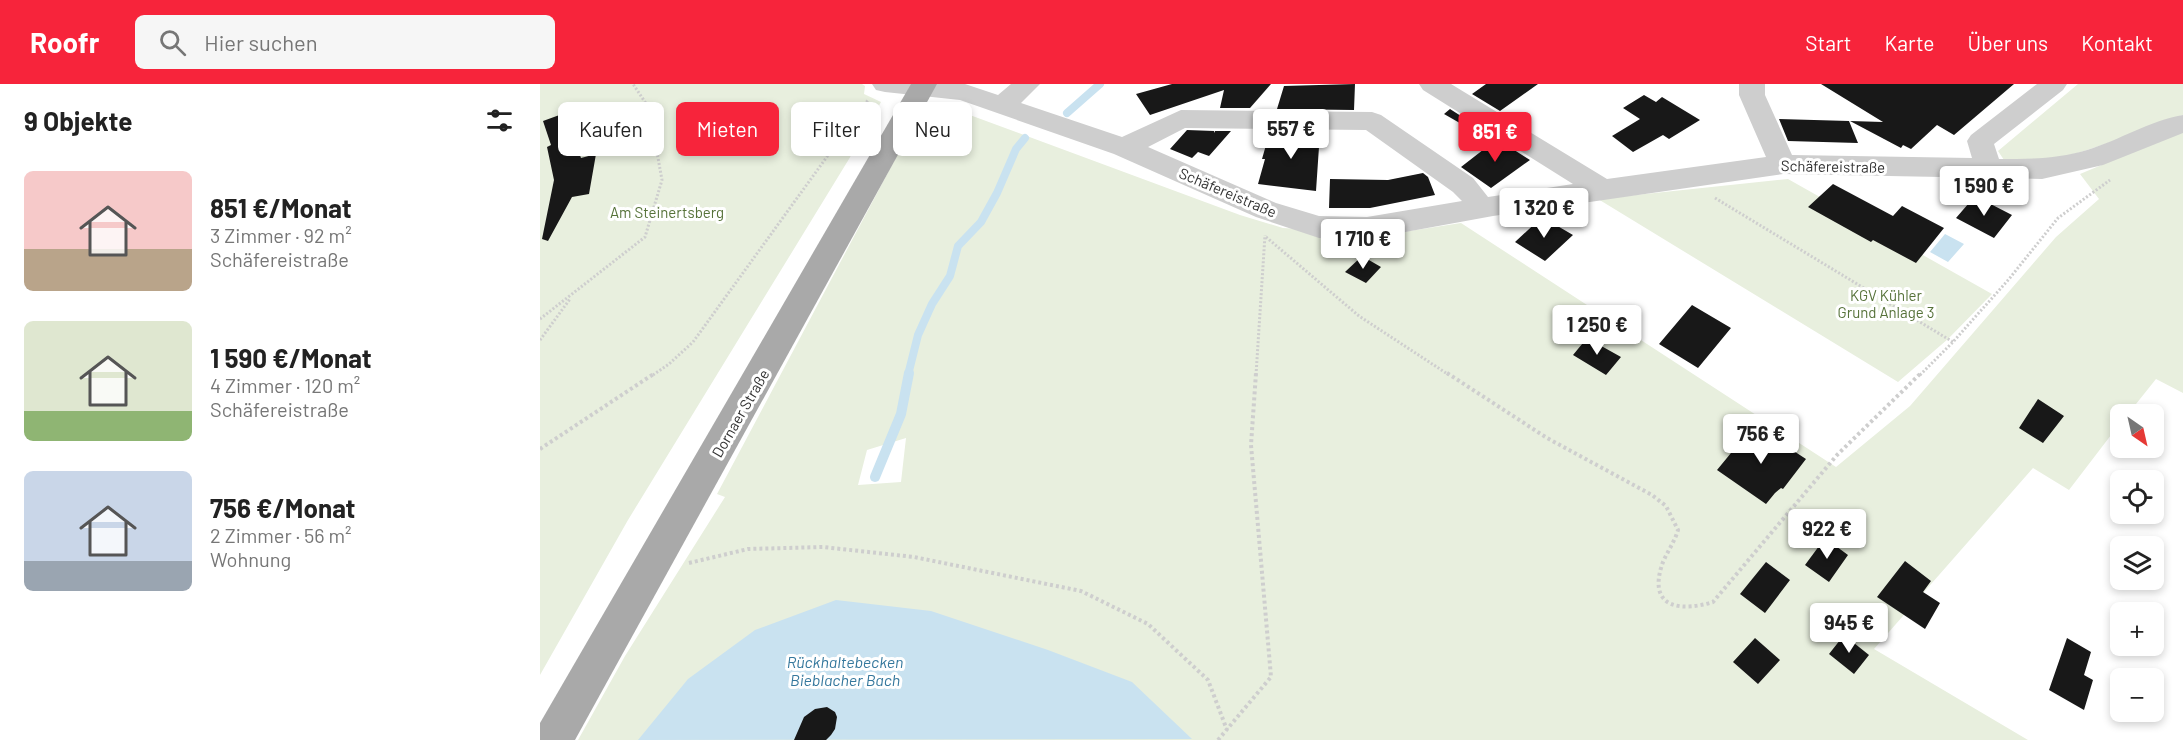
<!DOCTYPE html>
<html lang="de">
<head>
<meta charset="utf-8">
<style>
  body { margin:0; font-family:Barlow,sans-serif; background:#f6f6f6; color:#222; height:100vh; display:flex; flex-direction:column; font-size:22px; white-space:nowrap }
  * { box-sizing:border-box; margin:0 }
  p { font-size:20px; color:#767676 }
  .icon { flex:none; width:33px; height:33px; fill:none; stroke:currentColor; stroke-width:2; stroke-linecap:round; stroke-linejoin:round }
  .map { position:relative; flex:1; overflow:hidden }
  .side { display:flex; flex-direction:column; background:#fff; width:540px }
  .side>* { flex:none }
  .banner { position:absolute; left:18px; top:18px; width:570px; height:54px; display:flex; gap:12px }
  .needle { width:39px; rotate:146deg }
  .buttons { position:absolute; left:1570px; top:320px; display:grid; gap:12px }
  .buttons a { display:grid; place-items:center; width:54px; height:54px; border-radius:9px; background:#fff; box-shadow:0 3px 9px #0003; font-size:30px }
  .price { position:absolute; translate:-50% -51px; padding:0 14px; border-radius:6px; background:#fff; color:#222; font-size:20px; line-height:39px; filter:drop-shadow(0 2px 3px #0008) }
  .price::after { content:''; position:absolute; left:50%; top:36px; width:18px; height:14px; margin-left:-9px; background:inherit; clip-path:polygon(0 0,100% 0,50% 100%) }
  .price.active { background:#f7243b; color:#fff }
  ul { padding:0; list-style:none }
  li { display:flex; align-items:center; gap:18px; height:150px; padding:0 24px }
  li span { display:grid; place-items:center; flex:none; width:168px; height:120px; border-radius:9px; color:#555 }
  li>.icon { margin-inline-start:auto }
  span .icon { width:72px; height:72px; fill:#fffc; stroke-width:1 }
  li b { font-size:26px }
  h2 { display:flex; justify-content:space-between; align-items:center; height:72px; padding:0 24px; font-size:26px }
  .chip { padding:0 21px; border-radius:9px; background:#fff; box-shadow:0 3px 9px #0003; font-size:21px; line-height:54px }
  .chip.active { background:#f7243b; color:#fff }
  header { display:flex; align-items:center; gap:36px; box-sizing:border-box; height:84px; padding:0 30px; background:#f7243b; color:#fff }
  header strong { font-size:28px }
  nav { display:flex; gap:33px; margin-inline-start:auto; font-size:21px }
  .search { width:420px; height:54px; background:#f6f6f6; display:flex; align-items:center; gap:15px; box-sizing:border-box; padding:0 21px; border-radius:9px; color:#767676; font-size:22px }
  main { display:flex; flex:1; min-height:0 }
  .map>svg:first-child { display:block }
  .green { fill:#e8efde; fill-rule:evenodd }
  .water { fill:#c9e2f0 }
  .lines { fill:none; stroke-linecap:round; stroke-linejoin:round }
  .stream-far1 { stroke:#c9e2f0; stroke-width:8 }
  .stream { stroke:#c9e2f0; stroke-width:10 }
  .building { fill:#181818 }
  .path-far1 { stroke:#cecece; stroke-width:3; stroke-dasharray:2 2; stroke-linecap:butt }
  .path { stroke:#cecece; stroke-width:4; stroke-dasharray:3 3; stroke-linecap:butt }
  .minor { fill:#cecece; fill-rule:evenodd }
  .major { fill:#a9a9a9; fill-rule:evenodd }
  .labels { text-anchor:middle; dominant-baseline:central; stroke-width:6; stroke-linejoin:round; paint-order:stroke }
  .street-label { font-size:15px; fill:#313131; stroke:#fff }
  .park-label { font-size:15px; fill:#567239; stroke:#fff }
  .water-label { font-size:16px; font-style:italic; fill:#35789d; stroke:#fff }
</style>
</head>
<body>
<header>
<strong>Roofr</strong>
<div class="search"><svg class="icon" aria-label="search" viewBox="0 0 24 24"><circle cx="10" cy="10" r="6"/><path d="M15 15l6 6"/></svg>Hier suchen</div>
<nav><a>Start</a><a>Karte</a><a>Über uns</a><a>Kontakt</a></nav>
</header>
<main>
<section class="side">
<h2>9 Objekte<svg class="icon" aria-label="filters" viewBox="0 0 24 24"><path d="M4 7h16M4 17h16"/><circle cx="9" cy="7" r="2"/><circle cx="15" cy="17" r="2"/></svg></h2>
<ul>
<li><span style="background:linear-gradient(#f6c9c9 65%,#b9a48a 0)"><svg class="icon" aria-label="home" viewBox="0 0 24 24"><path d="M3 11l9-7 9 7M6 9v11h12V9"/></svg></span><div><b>851 €/Monat</b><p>3 Zimmer · 92 m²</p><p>Schäfereistraße</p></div></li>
<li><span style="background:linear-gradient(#dfe7d0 75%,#8fb573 0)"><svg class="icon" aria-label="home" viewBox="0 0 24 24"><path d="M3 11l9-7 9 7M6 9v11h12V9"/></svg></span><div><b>1 590 €/Monat</b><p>4 Zimmer · 120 m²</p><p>Schäfereistraße</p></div></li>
<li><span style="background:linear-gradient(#c9d6e8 75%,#9aa5b1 0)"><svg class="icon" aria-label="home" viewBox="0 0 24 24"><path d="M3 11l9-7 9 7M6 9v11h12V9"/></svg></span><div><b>756 €/Monat</b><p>2 Zimmer · 56 m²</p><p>Wohnung</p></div></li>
</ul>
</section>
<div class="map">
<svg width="1643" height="656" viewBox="0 0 1643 656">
  <rect width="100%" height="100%" fill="#fff"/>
  <!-- green -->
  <path class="green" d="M0,0H322L325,2L324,10L341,18L309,75L88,436L0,591Z
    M1538,0H1643V31C1590,48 1520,86 1464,76L1458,67Z
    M385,19L400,20L700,131L743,144L850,150L921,139L1296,383L1370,322L1516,153L1559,115L1540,90L1643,47V309L1616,295L1588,330H1581V338L1529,406L1493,384L1334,565L1488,656H38L85,572L185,413L177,410ZM366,354L361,398L318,401L327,366Z
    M1248,95L1452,210L1408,255L1358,298L1058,115Z"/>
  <!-- water -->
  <path class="water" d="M1405,150L1424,160L1408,178L1390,168Z
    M296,516L391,527L508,566L592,598L652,655L98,656L148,595L215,546Z"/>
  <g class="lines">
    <!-- stream-far1 -->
    <path class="stream-far1" d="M527,29L560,0
      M368,291L378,251L392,220L410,192L418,162L441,138L457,109L476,65L485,54"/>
    <!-- stream -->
    <path class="stream" d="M335,393L361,330L369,289"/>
  </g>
  <!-- building -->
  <path class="building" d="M632,0H731L710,24H680L684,6L610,31L596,10Z
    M815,0L814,26L737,25L744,2Z
    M946,0H998L960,27L932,10Z
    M1281,0H1474L1414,51L1397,41L1371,65L1363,61L1361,64L1310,37L1343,38Z
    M1104,11L1116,18L1122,13L1160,36L1129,55L1123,51L1093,68L1072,52L1100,35L1083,24Z
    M910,25L938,43L932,46L904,30Z
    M25,29L41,74L56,70L49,110L32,113L8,157L2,155L14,96L7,63L11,61L3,37Z
    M1239,35L1309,37L1318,59L1248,57Z
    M647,46L674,47L675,49V47H691L669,72L658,68L652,74L630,65Z
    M730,47L780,48L776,107L718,100L725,75H722Z
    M957,55L990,76L951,104L921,83Z
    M883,89L888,93L895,111L830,124H789L790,95L848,96Z
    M1293,100L1353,132L1362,122L1404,144L1376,179L1333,156L1331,158L1268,123Z
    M1435,112L1472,131L1454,154L1416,134Z
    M1002,133L1033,151L1005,177L975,158Z
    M822,172L841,183L826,199L805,188Z
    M1152,221L1191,244L1158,284L1119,260Z
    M1047,254L1081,273L1066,291L1033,271Z
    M1498,315L1524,332L1503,359L1479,344Z
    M1214,341L1266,375L1243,405L1241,404L1235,409L1226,420L1177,386Z
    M1285,454L1308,471L1289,498L1265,481Z
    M1365,477L1391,497L1383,508L1400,519L1385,545L1337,513Z
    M1226,478L1250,496L1225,529L1200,510Z
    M1304,551L1329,571L1314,590L1289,570Z
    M1215,554L1240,576L1218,600L1193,578Z
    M1527,554L1551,568L1544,591L1553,596L1544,626L1509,606Z
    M287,623L295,628L297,633L295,645L291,651L286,656H254L264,633L275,625Z"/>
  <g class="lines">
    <!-- path-far1 -->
    <path class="path-far1" d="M1175,114L1413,258
      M726,153L819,232L909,291
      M0,235L105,153L122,96L109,24L93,0
      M0,256L30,215
      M113,291L129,280L153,258L328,16
      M716,291L725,151
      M1380,291L1413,258L1469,195L1518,134L1570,96"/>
    <!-- path -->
    <path class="path" d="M907,289L1007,354L1112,411L1126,422L1138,446C1134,460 1124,472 1121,484C1109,526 1144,527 1173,518L1297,371L1381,289
      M0,365L115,289
      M149,479L208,465L283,463L374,473L541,507L608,540L668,596L687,646
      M678,656L731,593L711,361L716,289"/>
    <!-- minor -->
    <path class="minor" d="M332,0H425L458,11L471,0H500L481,19L582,53L641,26L832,28L841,31L933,94L948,113L1033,100L883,6L879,0H911L1067,95L1226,73L1199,11V0H1225V11L1252,71L1432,74L1427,57L1431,51L1497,0H1527L1523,6L1454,60L1459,75C1489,75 1518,75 1547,66C1580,56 1609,37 1643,31V49L1563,81L1502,95L1243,90L953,132L827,155L779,154L716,133L574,70L420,16L345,8L336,6ZM645,44L826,46L913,108L922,117L827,133L779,132L736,119L608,63Z"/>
    <!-- major -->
    <path class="major" d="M371,0H397L35,656H0V639Z"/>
  </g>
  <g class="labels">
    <!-- street labels -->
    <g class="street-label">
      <text transform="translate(1293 82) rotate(1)">Schäfereistraße</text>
      <text transform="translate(688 108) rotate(23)">Schäfereistraße</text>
      <text transform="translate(200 329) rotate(-60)">Dornaer Straße</text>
    </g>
    <!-- park labels -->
    <g class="park-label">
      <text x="127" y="128">Am Steinertsberg</text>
      <text x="1346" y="211">KGV Kühler<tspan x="1346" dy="17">Grund Anlage 3</tspan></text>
    </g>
    <!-- water labels -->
    <g class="water-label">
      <text x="305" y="577">Rückhaltebecken<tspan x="305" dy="18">Bieblacher Bach</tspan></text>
    </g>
  </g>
</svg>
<div class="buttons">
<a><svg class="needle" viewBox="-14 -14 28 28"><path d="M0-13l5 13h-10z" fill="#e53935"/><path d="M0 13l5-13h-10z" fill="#767676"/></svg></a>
<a><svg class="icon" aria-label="locate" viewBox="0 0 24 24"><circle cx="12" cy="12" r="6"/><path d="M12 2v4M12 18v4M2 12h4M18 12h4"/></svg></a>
<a><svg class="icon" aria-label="layers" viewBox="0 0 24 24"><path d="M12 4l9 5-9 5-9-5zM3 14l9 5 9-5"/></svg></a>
<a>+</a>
<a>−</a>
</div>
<b class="price" style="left:751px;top:76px">557 €</b>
<b class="price active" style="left:955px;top:79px">851 €</b>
<b class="price" style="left:1444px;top:133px">1 590 €</b>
<b class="price" style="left:1004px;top:155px">1 320 €</b>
<b class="price" style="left:823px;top:186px">1 710 €</b>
<b class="price" style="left:1057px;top:272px">1 250 €</b>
<b class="price" style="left:1221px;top:381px">756 €</b>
<b class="price" style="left:1287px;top:476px">922 €</b>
<b class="price" style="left:1309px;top:570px">945 €</b>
<div class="banner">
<a class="chip">Kaufen</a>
<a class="chip active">Mieten</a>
<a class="chip">Filter</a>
<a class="chip">Neu</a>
</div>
</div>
</main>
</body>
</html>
